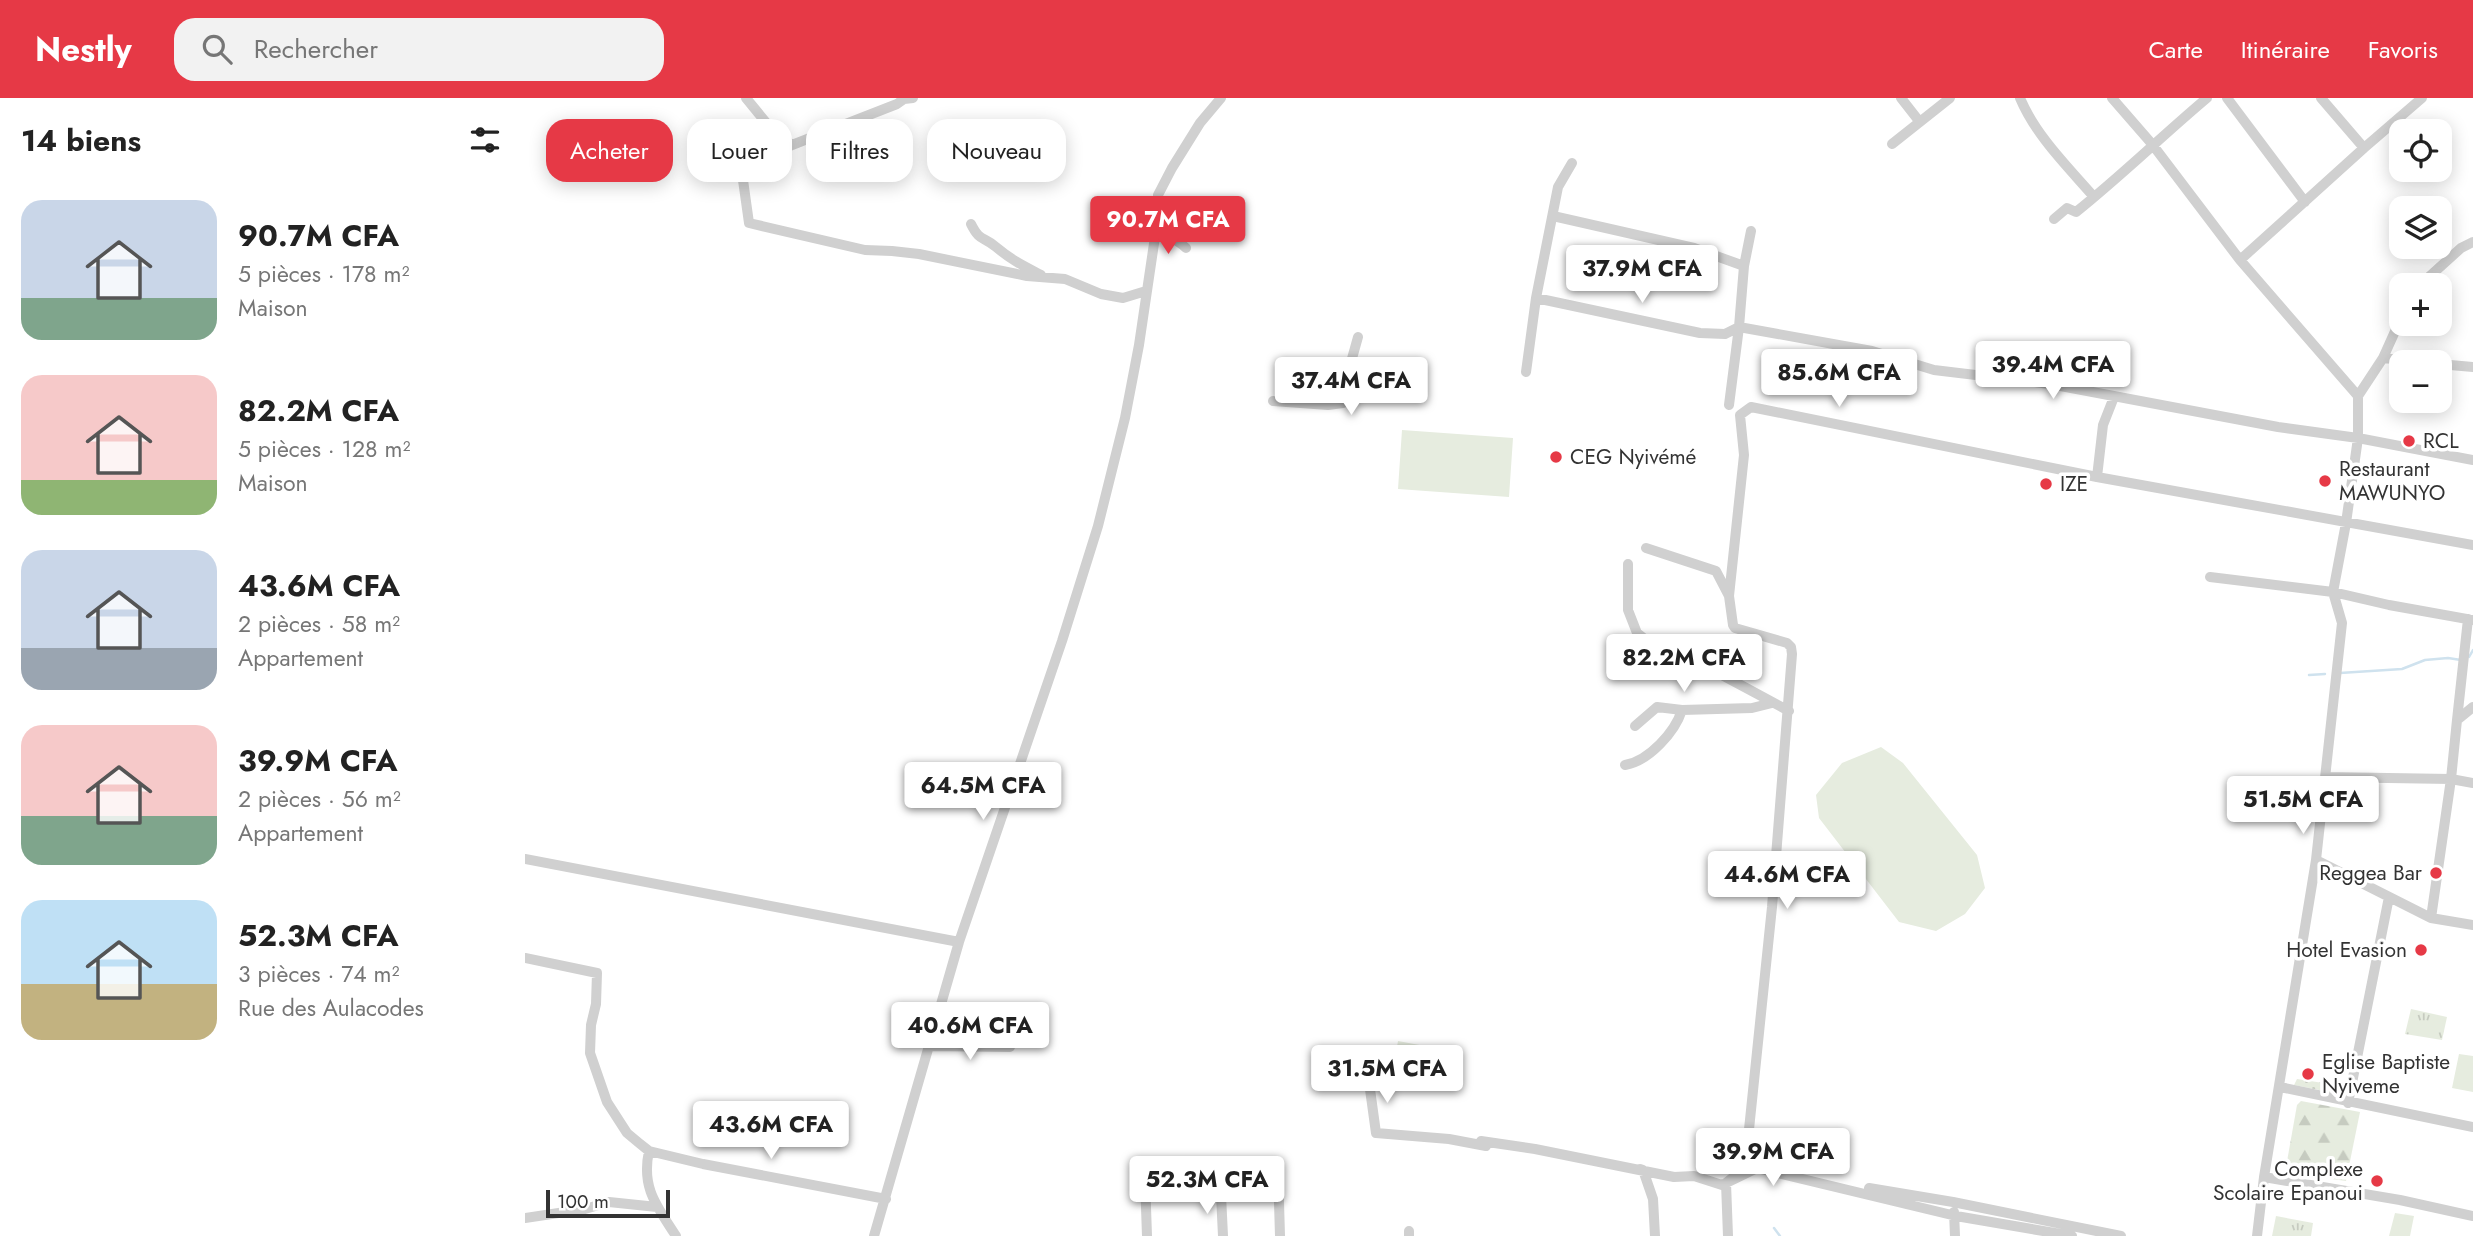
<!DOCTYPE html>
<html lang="fr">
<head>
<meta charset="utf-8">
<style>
  body { margin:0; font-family:Jost,sans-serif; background:#f2f2f2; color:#222; height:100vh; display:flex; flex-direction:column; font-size:26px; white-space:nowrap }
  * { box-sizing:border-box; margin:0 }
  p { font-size:23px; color:#767676 }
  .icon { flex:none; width:38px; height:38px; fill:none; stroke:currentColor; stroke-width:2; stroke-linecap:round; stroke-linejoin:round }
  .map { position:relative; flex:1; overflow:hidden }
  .drawer { display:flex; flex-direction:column; background:#fff; width:525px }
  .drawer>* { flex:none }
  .hud { position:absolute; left:21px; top:21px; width:665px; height:63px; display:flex; gap:14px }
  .buttons { position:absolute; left:1864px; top:21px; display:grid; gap:14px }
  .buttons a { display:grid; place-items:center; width:63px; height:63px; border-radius:14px; background:#fff; box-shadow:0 4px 18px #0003; font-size:35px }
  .scale { position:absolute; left:21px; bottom:18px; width:124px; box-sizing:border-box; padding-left:7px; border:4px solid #333; border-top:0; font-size:19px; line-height:24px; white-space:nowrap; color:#333; -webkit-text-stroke:5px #fff; paint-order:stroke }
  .price { position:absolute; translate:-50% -60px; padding:0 16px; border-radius:7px; background:#fff; color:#222; font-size:23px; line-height:46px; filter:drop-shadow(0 2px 4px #0008) }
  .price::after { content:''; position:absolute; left:50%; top:42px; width:21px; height:16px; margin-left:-10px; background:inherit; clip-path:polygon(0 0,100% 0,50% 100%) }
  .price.current { background:#e63946; color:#fff }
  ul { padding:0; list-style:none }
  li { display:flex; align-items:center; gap:21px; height:175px; padding:0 21px }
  li span { display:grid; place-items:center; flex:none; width:196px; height:140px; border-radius:21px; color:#555 }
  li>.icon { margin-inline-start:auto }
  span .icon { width:84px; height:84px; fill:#fffc; stroke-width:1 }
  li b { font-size:30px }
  h2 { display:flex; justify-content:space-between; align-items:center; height:84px; padding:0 21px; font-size:30px }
  .pill { padding:0 24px; border-radius:21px; background:#fff; box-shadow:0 4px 18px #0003; font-size:24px; line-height:63px }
  .pill.current { background:#e63946; color:#fff }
  header { display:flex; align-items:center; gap:42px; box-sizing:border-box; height:98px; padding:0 35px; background:#e63946; color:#fff }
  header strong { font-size:33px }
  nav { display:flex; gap:38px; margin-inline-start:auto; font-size:24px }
  .search { width:490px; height:63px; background:#f2f2f2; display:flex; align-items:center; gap:18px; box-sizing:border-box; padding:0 24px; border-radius:21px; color:#767676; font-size:26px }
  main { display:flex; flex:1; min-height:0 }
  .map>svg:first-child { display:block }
  .grass { fill:url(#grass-tufts) }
  .forest { fill:url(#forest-firs) }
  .park { fill:#e6ecdf }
  .garden { fill:url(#garden-dots) }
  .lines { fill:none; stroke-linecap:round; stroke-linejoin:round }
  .stream { stroke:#cfe2ee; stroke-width:2.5 }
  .minor { stroke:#d0d0d0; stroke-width:10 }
  .poi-dot { fill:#e63946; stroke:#fff; stroke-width:2.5 }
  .labels { text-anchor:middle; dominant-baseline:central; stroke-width:7; stroke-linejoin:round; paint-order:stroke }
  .poi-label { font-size:21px; fill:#333; stroke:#fff; text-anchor:start }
</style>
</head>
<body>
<header>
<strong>Nestly</strong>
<div class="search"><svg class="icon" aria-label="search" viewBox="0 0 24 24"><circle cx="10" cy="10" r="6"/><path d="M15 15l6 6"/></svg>Rechercher</div>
<nav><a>Carte</a><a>Itinéraire</a><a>Favoris</a></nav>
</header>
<main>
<section class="drawer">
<h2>14 biens<svg class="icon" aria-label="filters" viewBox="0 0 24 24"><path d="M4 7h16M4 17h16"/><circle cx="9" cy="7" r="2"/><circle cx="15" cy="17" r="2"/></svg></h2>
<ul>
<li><span style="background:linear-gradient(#c9d6e8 70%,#7fa58c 0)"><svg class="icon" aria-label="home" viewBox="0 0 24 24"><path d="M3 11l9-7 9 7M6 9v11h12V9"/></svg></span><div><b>90.7M CFA</b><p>5 pièces · 178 m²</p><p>Maison</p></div></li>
<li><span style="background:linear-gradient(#f6c9c9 75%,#8fb573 0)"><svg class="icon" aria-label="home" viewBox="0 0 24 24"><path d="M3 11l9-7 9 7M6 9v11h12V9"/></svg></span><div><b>82.2M CFA</b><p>5 pièces · 128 m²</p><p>Maison</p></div></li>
<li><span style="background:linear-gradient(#c9d6e8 70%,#9aa5b1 0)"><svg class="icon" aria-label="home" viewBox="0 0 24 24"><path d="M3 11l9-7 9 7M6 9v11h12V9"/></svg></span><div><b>43.6M CFA</b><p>2 pièces · 58 m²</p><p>Appartement</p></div></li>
<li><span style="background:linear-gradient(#f6c9c9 65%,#7fa58c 0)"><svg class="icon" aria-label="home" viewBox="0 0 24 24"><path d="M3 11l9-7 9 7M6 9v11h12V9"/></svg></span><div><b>39.9M CFA</b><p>2 pièces · 56 m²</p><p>Appartement</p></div></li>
<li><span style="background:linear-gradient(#bfe0f5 60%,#c2b280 0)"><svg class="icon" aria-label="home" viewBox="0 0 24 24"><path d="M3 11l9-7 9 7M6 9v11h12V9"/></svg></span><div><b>52.3M CFA</b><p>3 pièces · 74 m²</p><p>Rue des Aulacodes</p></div></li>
</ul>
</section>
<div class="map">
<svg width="1948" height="1138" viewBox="0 0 1948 1138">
  <defs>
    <pattern id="grass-tufts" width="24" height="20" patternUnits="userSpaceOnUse" patternTransform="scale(1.75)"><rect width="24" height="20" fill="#e6ecdf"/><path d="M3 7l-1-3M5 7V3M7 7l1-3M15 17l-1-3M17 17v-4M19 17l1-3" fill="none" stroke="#c6cbc0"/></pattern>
    <pattern id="forest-firs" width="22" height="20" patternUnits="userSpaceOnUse" patternTransform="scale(1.75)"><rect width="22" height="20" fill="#e6ecdf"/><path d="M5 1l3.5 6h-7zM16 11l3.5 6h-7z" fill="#c6cbc0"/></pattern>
    <pattern id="garden-dots" width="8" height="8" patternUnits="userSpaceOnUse" patternTransform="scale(1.75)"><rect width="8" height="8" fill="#e6ecdf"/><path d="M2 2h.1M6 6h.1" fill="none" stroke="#c6cbc0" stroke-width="1.8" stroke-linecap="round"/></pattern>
  </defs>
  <rect width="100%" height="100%" fill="#fff"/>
  <!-- grass -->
  <path class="grass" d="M1886,911L1922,919L1917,942L1880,936Z
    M1870,1115L1889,1118L1885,1138H1864Z
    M1751,1118L1788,1125L1786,1138H1747Z"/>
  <!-- forest -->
  <path class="forest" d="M1776,1003L1835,1014L1821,1083L1764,1075L1761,1069L1772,1007Z"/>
  <!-- park -->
  <path class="park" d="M877,332L988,340L984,399L873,391Z
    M1356,649L1378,665L1452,757L1460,790L1440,816L1411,833L1374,824L1294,720L1291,697L1317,665Z
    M873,943L932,954L926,982L868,971Z
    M1934,956L1948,958V994L1927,990Z"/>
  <!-- garden -->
  <path class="garden" d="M1772,981L1818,988L1820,986V992L1814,996L1769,987Z"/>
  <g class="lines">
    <!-- stream -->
    <path class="stream" d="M1944,559L1948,552
      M1815,575L1877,571L1900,562L1923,560L1936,562
      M1784,577L1800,576
      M1249,1130L1255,1138"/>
    <!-- minor -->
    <path class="minor" d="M221,0L248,33L267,47
      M388,0L379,1L372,6L267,47L217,75L224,125L340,152L367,153L394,156L502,178L540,181L576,196L598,200L621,193
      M1376,0L1394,23
      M1495,0C1511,38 1543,69 1569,99
      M1587,0L1627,46L1715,162L1833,298V340L1821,425L1808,494L1817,525L1791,762L1739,1079L1732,1138
      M1702,0L1780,104
      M1796,0L1839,50
      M1367,46L1425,0
      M1028,118L1169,150L1219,168
      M1529,121L1542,110L1551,114C1596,78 1638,37 1682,0
      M446,126C455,144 458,138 471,149C488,163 497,167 516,177
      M631,132C642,138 652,141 661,150
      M1715,162L1839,50L1897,0
      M1895,187L1936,150L1948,144
      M1011,200L1175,235L1200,236L1214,229L1347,253L1409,272L1525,286L1753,329L1833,340L1948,362
      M1858,260L1901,264
      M1914,266L1948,269
      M1001,274L1011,200L1033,89L1047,65
      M1833,298L1858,260L1876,220
      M748,303L803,307L818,305L821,282L833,239
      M1204,307L1214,229L1219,168L1226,133
      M1572,379L1578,327L1589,299
      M1121,450L1191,473L1204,498
      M1103,466V512L1112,535L1127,547L1197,577L1264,613
      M1685,479L1808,494L1864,507L1948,522
      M1203,580L1204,561L1208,543L1224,534
      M1932,622L1943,521
      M1110,628L1132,609L1157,612
      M1100,667C1124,663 1150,634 1157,612L1227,610L1247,605
      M1800,679L1926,681L1948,685
      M0,761L434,844
      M1791,762L1906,820L1948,827
      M1906,820L1926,681L1932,622L1948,609
      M0,860L72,875L71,906L66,927L65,955L82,1004L102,1035L114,1045L124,1053L178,1066L361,1101
      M405,948L485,949
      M844,984L851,1035L924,1041L961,1048
      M1755,989L1948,1029
      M1823,1005L1864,799
      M956,1043L1010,1051L1149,1079L1169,1078L1197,1087L1232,1070L1431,1118L1547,1138
      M124,1053C116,1090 132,1108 151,1138
      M753,1070L755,1138
      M1115,1071L1118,1072L1128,1101L1130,1138
      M1739,1079L1875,1102L1948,1118
      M620,1080L622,1138
      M1344,1090L1428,1104L1596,1138
      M696,1097L698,1138
      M1429,1114L1430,1138
      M0,1120L60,1111L84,1104L132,1109
      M884,1133V1138
      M349,1138L434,844L537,543L573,428L600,320L614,247L631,132L633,97L647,70L675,25L696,0
      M1203,1138L1201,1085L1220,1070L1247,809L1267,556L1266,549L1262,545L1210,530L1208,527L1204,498L1219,357L1215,317L1226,309L1572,379L1948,447"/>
  </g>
  <!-- markers -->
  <g class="poi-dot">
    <circle cx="1884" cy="343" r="7"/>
    <circle cx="1031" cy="359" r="7"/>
    <circle cx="1800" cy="383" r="7"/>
    <circle cx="1521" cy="386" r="7"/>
    <circle cx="1911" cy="775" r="7"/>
    <circle cx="1896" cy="852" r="7"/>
    <circle cx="1783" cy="976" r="7"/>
    <circle cx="1852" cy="1083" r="7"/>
  </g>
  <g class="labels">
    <!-- poi labels -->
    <g class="poi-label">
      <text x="1898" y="343">RCL</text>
      <text x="1045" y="359">CEG Nyivémé</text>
      <text x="1814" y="371">Restaurant<tspan x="1814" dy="24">MAWUNYO</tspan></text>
      <text x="1535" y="386">IZE</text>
      <text x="1897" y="775" text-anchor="end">Reggea Bar</text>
      <text x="1882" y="852" text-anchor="end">Hotel Evasion</text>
      <text x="1797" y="964">Eglise Baptiste<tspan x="1797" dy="24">Nyiveme</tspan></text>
      <text x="1838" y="1071" text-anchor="end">Complexe<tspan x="1838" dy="24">Scolaire Epanoui</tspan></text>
    </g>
  </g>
</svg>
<div class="buttons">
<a><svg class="icon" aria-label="locate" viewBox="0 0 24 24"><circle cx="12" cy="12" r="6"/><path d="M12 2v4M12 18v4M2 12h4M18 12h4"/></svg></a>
<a><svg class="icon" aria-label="layers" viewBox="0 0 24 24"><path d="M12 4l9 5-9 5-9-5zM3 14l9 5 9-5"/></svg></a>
<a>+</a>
<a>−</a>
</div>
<div class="scale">100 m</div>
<b class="price current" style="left:643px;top:158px">90.7M CFA</b>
<b class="price" style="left:1117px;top:207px">37.9M CFA</b>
<b class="price" style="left:1528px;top:303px">39.4M CFA</b>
<b class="price" style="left:1314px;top:311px">85.6M CFA</b>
<b class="price" style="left:826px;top:319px">37.4M CFA</b>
<b class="price" style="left:1159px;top:596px">82.2M CFA</b>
<b class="price" style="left:458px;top:724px">64.5M CFA</b>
<b class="price" style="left:1778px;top:738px">51.5M CFA</b>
<b class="price" style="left:1262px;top:813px">44.6M CFA</b>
<b class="price" style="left:445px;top:964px">40.6M CFA</b>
<b class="price" style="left:862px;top:1007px">31.5M CFA</b>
<b class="price" style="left:246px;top:1063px">43.6M CFA</b>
<b class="price" style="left:1248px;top:1090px">39.9M CFA</b>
<b class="price" style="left:682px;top:1118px">52.3M CFA</b>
<div class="hud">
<a class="pill current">Acheter</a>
<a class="pill">Louer</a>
<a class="pill">Filtres</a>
<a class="pill">Nouveau</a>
</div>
</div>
</main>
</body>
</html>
